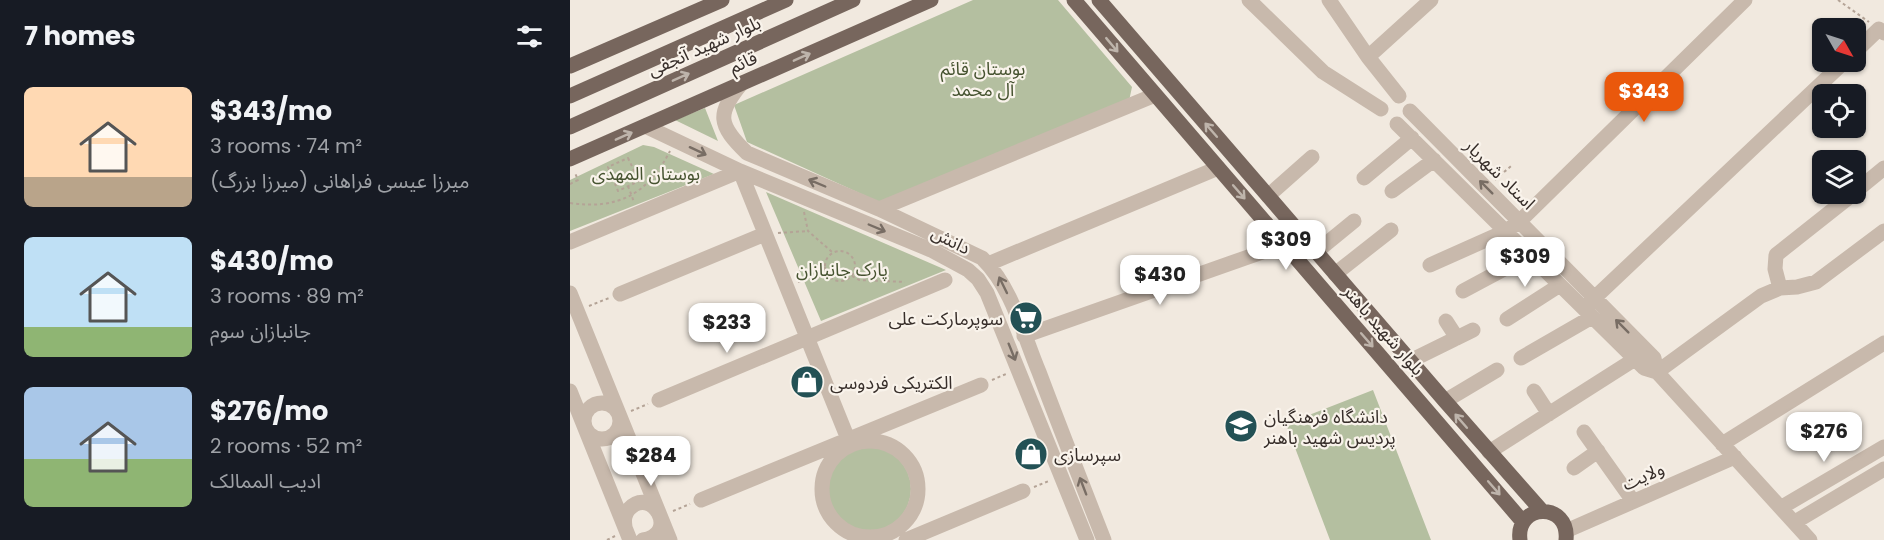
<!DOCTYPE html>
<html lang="en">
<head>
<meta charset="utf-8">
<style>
  body { margin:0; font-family:Poppins,"Noto Sans Arabic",sans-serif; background:#242831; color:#f1f3f6; height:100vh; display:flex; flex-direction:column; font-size:22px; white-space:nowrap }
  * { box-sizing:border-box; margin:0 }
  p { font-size:20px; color:#9ea1a6 }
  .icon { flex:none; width:33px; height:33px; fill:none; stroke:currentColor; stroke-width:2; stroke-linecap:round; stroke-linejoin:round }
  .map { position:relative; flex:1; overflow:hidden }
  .panel { display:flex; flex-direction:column; background:#171b24; width:570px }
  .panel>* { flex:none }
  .needle { width:39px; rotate:129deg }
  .buttons { position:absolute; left:1242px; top:18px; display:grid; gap:12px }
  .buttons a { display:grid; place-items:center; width:54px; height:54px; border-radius:9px; background:#171b24; box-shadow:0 2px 4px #0004; font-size:30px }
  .price { position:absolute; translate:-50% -51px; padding:0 14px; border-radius:12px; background:#fff; color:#222; font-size:20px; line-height:39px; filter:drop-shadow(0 2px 3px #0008) }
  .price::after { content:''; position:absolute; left:50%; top:36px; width:18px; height:14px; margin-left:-9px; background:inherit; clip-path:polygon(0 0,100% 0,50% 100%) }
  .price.on { background:#ea580c; color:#fff }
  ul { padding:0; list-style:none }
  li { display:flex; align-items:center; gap:18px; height:150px; padding:0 24px }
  li span { display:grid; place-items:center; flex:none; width:168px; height:120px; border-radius:9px; color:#555 }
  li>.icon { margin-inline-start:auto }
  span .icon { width:72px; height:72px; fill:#fffc; stroke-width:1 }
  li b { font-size:26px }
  h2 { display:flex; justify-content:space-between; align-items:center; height:72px; padding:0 24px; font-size:26px }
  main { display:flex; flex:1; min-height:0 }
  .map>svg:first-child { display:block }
  .green { fill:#b4bfa0 }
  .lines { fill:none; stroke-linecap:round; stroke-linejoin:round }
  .path { stroke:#b4a396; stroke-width:2; stroke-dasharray:3 3; stroke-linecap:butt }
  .minor { stroke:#c8b9ac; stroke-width:15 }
  .major { stroke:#77665d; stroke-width:15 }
  .oneway { stroke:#beb4ab }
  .oneway2 { stroke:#786d64 }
  .labels { text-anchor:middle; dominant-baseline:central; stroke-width:4.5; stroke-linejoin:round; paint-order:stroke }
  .street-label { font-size:18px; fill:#372e2a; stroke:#f9f3eb }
  .park-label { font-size:18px; fill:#465330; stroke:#f9f3eb }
  .poi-label { font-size:18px; fill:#372e2a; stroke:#f9f3eb; text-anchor:start }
</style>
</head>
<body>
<main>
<section class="panel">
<h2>7 homes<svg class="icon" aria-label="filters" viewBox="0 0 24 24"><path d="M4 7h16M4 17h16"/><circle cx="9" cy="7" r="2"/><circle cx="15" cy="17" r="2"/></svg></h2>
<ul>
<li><span style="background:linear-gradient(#ffd9b3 75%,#b9a48a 0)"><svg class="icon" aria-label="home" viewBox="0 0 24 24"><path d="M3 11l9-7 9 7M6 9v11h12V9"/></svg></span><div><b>$343/mo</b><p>3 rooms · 74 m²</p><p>میرزا عیسی فراهانی (میرزا بزرگ)</p></div></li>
<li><span style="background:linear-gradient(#bfe0f5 75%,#8fb573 0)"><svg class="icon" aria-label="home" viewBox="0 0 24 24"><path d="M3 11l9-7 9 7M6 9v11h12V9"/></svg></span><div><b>$430/mo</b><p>3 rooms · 89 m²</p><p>جانبازان سوم</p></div></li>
<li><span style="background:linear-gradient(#a9c7e8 60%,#8fb573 0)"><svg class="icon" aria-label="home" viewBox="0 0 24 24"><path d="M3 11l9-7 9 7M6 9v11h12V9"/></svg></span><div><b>$276/mo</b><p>2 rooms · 52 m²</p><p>ادیب الممالک</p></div></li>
</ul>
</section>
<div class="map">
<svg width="1314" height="540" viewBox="0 0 1314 540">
  <rect width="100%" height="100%" fill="#f1e9df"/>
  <!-- green -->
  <path class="green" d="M403,0H488L562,87L559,101L309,202L177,142L164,105Z
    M135,108L148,141L105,120Z
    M73,145L84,147L144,174L0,231V180Z
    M196,192L376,270L251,321Z
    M803,390L861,540H760L716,424Z
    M257 489a42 42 0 1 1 84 0a42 42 0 1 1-84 0Z"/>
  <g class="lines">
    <!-- path -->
    <path class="path" d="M1268,0L1299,22
      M58,158L69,181L48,191L38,167Z
      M925,180L941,166
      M0,184L8,180L5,173
      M58,186L64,202
      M0,203C48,210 78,194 100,151
      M234,212L238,231L262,252
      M208,233L238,231
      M255 266a15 15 0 1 1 30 0a15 15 0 1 1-30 0Z
      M282,276L289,280L335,282
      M228,282L256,272
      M19,306L39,298
      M422,380L436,374
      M61,411L78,404
      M464,487L479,481
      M103,511L120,504
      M37,540L45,536"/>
    <!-- minor -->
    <path class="minor" d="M679,0L753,72L811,109
      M759,0L798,57L829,96
      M1286,51L1309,29L1314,33
      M798,57L861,0
      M172,83C146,114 148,125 177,153L309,209L412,258C442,287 453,334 469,372C490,428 512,484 534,540
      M840,111L1084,358L1087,372L1240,540
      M827,124L1074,368L1087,372
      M75,126L170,171L361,250L398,270L408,279L417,293L517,540
      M170,171L280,444
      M794,178L842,138
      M822,191L864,160
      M1286,191L1314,168
      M698,196L742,157
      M309,209L585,95
      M0,242L170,171
      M746,252L784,221
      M418,264L648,168
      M860,265L936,231L949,222L1175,0
      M765,274L821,230
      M1210,288L1205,269L1206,255L1283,194
      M893,291L960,255
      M0,293L100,540
      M50,294L195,234
      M1017,305L1274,62
      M937,319L990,285
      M876,321L887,338
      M454,336L715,244
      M951,358L1022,317
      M840,361L903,330
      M1087,372L1191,296L1210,288L1227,287L1246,282L1314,231
      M0,391L60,540
      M964,391L979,414
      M89,400L375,280
      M875,401L927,370
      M14 421a18 18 0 1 1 36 0a18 18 0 1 1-36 0Z
      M1014,432L1063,501
      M252 489a48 48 0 1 1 96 0a48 48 0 1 1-96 0Z
      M1152,444L1314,343
      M919,452L1065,359
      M1004,468L1028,451
      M131,500L411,385
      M1212,507L1314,447
      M1225,522L1314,469
      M55,527C54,520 54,515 59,509C82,485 110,534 73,540
      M996,531L1165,457
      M336,540L453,491"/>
    <!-- major -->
    <path class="major" d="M504,0L953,522
      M529,0L875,401L972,511
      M0,66L152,0
      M0,96L216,0
      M0,127L283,0
      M0,159L361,0
      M950,540C945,503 1000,501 996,540"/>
  </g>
  <!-- one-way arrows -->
  <defs><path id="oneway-shaft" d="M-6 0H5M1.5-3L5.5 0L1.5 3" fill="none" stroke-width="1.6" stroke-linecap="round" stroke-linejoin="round" transform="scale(1.5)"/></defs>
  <g class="oneway">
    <use href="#oneway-shaft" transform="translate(542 45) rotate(50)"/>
    <use href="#oneway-shaft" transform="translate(232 57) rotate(-24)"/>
    <use href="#oneway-shaft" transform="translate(111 77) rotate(-24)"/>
    <use href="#oneway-shaft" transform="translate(641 130) rotate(-131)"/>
    <use href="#oneway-shaft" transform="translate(54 136) rotate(-24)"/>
    <use href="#oneway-shaft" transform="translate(669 192) rotate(49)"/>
    <use href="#oneway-shaft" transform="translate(797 340) rotate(49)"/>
    <use href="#oneway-shaft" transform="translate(891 421) rotate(-131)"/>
    <use href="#oneway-shaft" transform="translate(924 488) rotate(49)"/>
  </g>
  <g class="oneway2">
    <use href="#oneway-shaft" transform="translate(128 151) rotate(25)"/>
    <use href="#oneway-shaft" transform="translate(247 183) rotate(-157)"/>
    <use href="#oneway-shaft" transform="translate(916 187) rotate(-135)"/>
    <use href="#oneway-shaft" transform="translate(307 228) rotate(23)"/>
    <use href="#oneway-shaft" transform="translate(433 285) rotate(-116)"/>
    <use href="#oneway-shaft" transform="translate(1052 326) rotate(-135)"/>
    <use href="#oneway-shaft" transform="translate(442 352) rotate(68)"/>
    <use href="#oneway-shaft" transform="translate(513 486) rotate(-111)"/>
  </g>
  <!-- icons -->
  <defs>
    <symbol id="supermarket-disc" viewBox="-11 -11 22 22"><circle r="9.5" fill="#235155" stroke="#f9f3eb"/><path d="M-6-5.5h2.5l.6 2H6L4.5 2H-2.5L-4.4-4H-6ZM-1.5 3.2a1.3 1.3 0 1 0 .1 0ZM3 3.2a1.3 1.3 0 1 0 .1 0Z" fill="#fff"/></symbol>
    <symbol id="shop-disc" viewBox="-11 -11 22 22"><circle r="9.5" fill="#235155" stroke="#f9f3eb"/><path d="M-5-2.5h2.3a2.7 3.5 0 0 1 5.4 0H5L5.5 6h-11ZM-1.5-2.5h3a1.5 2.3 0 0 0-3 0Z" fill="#fff"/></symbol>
    <symbol id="university-disc" viewBox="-11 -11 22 22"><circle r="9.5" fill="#235155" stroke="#f9f3eb"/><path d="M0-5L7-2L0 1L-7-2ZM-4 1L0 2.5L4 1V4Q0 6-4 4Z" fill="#fff"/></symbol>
  </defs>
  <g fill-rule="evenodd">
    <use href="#supermarket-disc" x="437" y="299" width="38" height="38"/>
    <use href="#shop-disc" x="218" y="363" width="38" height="38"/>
    <use href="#university-disc" x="652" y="407" width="38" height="38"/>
    <use href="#shop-disc" x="442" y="435" width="38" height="38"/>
  </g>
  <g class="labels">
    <!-- street labels -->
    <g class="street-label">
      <text transform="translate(134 46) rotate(-24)">بلوار شهید آنجفی</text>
      <text transform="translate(173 62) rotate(-24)">قائم</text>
      <text transform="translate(930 174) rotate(45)">استاد شهریار</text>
      <text transform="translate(381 240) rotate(27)">دانش</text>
      <text transform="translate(814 330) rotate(49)">بلوار شهید باهنر</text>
      <text transform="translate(1073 476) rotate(-24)">ولایت</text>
    </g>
    <!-- park labels -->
    <g class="park-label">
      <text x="413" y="68">بوستان قائم<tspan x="413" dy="21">آل محمد</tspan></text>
      <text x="76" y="173">بوستان المهدی</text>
      <text x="272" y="269">پارک جانبازان</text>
    </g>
    <!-- poi labels -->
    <g class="poi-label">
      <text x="433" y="318" text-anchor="end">سوپرمارکت علی</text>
      <text x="260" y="382">الکتریکی فردوسی</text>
      <text x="694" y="416">دانشگاه فرهنگیان<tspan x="694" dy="21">پردیس شهید باهنر</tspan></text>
      <text x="484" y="454">سپرسازی</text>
    </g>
  </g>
</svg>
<div class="buttons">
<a><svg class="needle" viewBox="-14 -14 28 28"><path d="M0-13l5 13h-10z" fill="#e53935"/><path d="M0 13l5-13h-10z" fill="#9ea1a6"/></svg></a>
<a><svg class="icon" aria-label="locate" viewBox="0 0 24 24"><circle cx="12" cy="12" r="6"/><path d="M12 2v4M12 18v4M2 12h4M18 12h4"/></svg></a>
<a><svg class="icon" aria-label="layers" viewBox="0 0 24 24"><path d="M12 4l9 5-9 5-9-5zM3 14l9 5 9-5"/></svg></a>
</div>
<b class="price on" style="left:1074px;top:123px">$343</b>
<b class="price" style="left:716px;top:271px">$309</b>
<b class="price" style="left:955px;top:288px">$309</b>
<b class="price" style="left:590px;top:306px">$430</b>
<b class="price" style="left:157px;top:354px">$233</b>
<b class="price" style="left:1254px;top:463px">$276</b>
<b class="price" style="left:81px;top:487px">$284</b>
</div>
</main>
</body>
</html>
